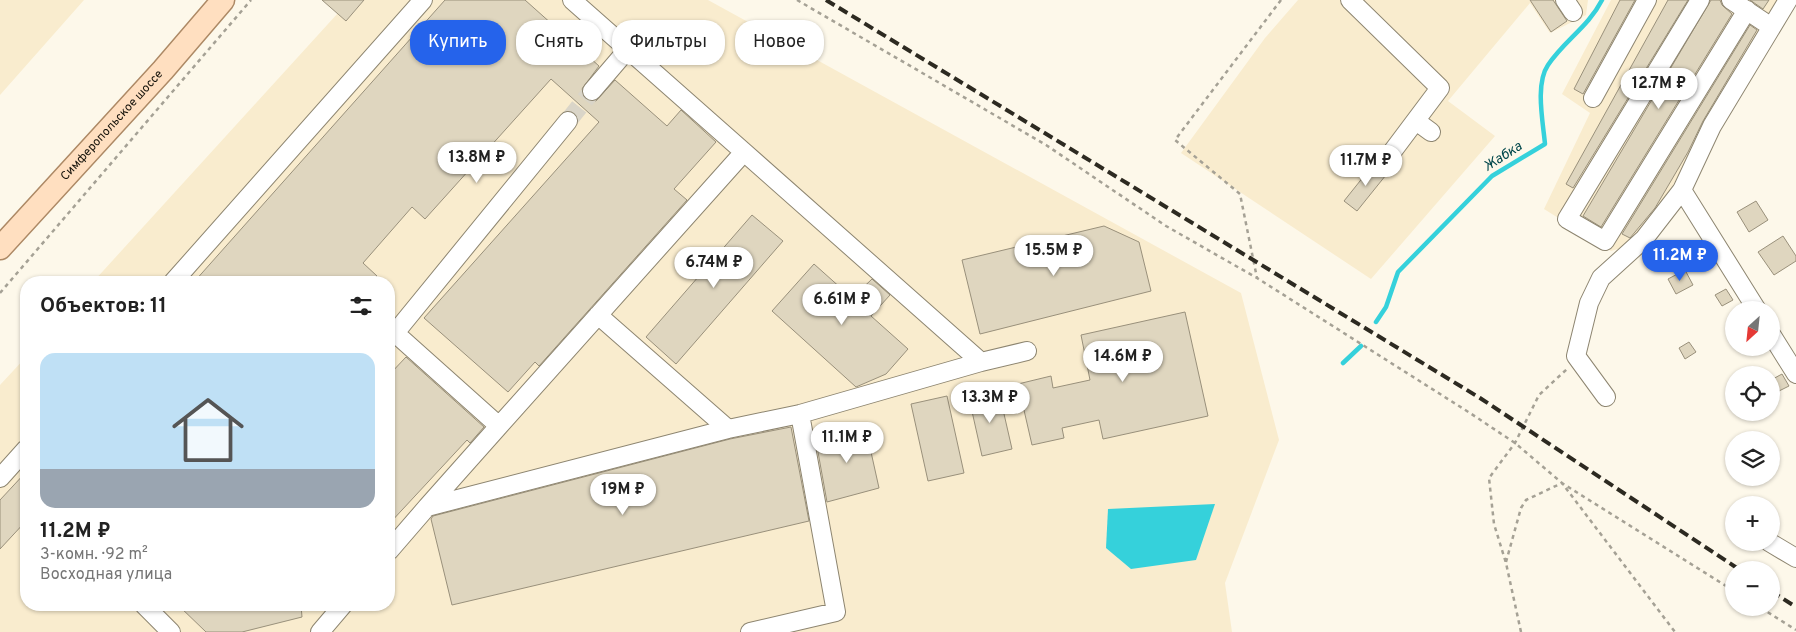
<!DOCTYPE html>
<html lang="ru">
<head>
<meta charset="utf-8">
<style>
  body { margin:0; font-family:Overpass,sans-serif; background:#f6f6f6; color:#222; height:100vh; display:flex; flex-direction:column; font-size:19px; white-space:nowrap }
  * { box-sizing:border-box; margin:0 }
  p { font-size:16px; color:#767676 }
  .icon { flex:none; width:28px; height:28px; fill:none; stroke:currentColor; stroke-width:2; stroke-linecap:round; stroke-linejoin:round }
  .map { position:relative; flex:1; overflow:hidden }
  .sheet { position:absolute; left:20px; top:276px; width:375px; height:335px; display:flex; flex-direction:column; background:#fff; border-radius:20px; box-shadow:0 1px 4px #0004 }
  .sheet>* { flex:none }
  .guide { position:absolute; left:410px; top:20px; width:475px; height:45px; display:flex; gap:10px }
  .needle { width:32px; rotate:207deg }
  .controls { position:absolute; left:1725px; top:301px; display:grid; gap:10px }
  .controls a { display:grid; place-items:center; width:55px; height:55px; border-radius:50%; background:#fff; box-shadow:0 1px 4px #0004; font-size:25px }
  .price { position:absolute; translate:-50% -42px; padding:0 11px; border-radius:18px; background:#fff; color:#222; font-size:16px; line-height:32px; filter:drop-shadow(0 1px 2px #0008) }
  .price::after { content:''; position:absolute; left:50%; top:30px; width:15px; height:11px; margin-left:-8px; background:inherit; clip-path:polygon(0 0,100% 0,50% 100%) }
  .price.on { background:#2563eb; color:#fff }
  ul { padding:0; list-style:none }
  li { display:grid; align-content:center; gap:10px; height:265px; padding:0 20px }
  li+li { border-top:1px solid #e0e0e0 }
  li span { display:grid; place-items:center; height:155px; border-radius:15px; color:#555 }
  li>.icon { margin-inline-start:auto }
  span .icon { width:90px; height:90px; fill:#fffc; stroke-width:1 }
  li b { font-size:21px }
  h2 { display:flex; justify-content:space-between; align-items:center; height:60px; padding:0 20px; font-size:21px }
  .pill { padding:0 18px; border-radius:20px; background:#fff; box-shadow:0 1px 4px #0004; font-size:18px; line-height:45px }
  .pill.on { background:#2563eb; color:#fff }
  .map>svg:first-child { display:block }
  .built { fill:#f9ecce }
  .water { fill:#35d1db }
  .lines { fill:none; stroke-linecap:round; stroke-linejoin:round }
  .stream { stroke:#35d1db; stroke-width:4.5 }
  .building { fill:#dfd6bf; stroke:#99907b }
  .minor-tunnel { stroke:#dad5c8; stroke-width:18; stroke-dasharray:18 9; stroke-linecap:butt }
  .minor-casing { stroke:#8d8570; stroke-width:20 }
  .major-casing { stroke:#ad8965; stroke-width:25 }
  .path { stroke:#a5a195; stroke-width:2.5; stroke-dasharray:4 4; stroke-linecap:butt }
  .minor { stroke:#fff; stroke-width:18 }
  .major { stroke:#ffdfc0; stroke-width:22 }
  .rail { stroke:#2d2a21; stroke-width:4; stroke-dasharray:10 5; stroke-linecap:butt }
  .labels { text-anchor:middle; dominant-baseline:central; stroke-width:4; stroke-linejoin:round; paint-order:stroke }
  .street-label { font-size:12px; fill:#141109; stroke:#fdf8ea }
  .water-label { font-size:14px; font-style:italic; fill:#00474b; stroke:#fdf8ea }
</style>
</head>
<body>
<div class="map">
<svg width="1796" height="632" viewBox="0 0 1796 632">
  <rect width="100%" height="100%" fill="#fdf8ea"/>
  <!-- built -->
  <path class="built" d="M0,0H84L0,95Z
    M364,0H708L1241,293L1279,440L1225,583L1232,632H0V385L26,357V605H389V282H93L338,13L346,21Z
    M1298,0H1588L1586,15L1550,33L1530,3L1448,101L1495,136L1371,279L1181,153L1265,38Z
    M1611,0H1784L1638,243L1611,251L1544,209L1590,113L1562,94Z"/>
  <!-- water -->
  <path class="water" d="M1215,504L1196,560L1131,569L1106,548L1108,509Z"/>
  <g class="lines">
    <!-- stream -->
    <path class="stream" d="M1376,322L1386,307L1398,272L1492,176L1545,144C1543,122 1535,84 1548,65C1564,41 1589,26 1602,0
      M1343,363L1361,346"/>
  </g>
  <!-- building -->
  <path class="building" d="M322,0H364L346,21Z
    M445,0H525L599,66L582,89L586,99L596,101L615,80L667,126L681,110L716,142L674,189L687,200L539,366L535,362L508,392L424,318L599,122L551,79L425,219L412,207L363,263L377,276L371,282H194Z
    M1530,0H1553L1567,21L1551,32Z
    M1620,0H1635L1583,94L1574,89Z
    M1668,0H1688L1573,188L1566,184Z
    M1711,0H1720L1722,5L1732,14L1601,227L1583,216Z
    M1750,0H1769L1763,9Z
    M1750,25L1757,30L1703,121L1688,152L1655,208L1630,238L1622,234Z
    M1376,161L1380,169L1390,170L1357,211L1344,201Z
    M1756,201L1768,220L1749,232L1737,212Z
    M752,215L783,241L676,364L646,337Z
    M1104,226L1139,242L1151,291L980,334L962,260Z
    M1783,236L1796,256V261L1774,275L1758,252Z
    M814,264L852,298L872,279L890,295L871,316L908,349L886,374L856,387L772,311Z
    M1685,270L1693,285L1676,294L1668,279Z
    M1726,289L1733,300L1722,306L1715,295Z
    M1185,312L1208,416L1103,439L1099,420L1062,428L1064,438L1032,445L1018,384L1051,376L1053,388L1090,380L1081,335Z
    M1689,342L1696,352L1685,359L1679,348Z
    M406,357L484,427L470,443L467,440L389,524V375Z
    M1782,374L1789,386L1771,395V380Z
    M999,392L1012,449L982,456L969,398Z
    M947,396L964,473L928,481L911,404Z
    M865,425L879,488L827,502L816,441Z
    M791,427L809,521L452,605L431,519L433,516L730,439Z
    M26,472V521L0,549V500Z
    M178,605H301L302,617L242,632H206Z"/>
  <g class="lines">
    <!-- minor-tunnel -->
    <path class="minor-tunnel" d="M568,121L592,91"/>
    <defs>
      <path id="minor" d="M1350,0L1440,88L1386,160
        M1565,0L1573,12
        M1700,0L1567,219L1605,241L1747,10
        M1731,0L1770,26
        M592,91L628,49
        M1593,98L1647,0
        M568,121L395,333L499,426L744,152L572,0
        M1416,121L1431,132
        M1682,190L1757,310
        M173,282L423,0
        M598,315L728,429L800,414L981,362L744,152
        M1771,334L1796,374
        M981,362L1027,351
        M1606,397L1576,356L1589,303L1601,278L1644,239L1682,190L1712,126L1788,0
        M499,426L427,507L728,429
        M0,478L26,449
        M1769,542L1796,558
        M389,551L427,507
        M144,605L171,632
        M320,632L343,605
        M750,632L836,612L800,414"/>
      <g id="major">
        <path id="s1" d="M0,248L163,70L223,0"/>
      </g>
    </defs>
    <!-- minor casing -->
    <use href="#minor" class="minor-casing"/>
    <!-- major casing -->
    <use href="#major" class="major-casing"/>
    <!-- path -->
    <path class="path" d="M797,0L1046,145L1166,226L1257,278
      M1281,0L1175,140L1240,194L1257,278L1470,413L1515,443L1562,483L1675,632
      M0,293L251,0
      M1506,562L1521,508L1526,500L1562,483L1734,591
      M1761,608L1796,630
      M1521,632L1506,563L1494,524L1489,478L1515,443L1539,395L1567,369"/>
    <!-- minor -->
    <use href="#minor" class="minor"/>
    <!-- major -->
    <use href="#major" class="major"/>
    <!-- rail -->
    <path class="rail" d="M826,0L1480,398L1740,570
      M1771,591L1796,607"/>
  </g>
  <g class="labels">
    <!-- street labels -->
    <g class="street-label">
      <text stroke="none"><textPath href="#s1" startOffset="166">Симферопольское шоссе</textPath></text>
    </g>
    <!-- water labels -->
    <g class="water-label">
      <text transform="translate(1503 157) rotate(-33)">Жабка</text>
    </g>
  </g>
</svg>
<div class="controls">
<a><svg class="needle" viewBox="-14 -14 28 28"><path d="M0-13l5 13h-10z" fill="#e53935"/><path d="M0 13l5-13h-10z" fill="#767676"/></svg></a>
<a><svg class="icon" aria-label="locate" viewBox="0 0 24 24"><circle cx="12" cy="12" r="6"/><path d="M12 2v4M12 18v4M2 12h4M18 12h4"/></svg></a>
<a><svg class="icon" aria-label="layers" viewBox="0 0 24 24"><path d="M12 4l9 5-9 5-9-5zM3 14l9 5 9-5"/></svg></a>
<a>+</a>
<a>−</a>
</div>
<b class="price" style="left:1659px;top:110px">12.7M ₽</b>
<b class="price" style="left:477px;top:184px">13.8M ₽</b>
<b class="price" style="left:1366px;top:187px">11.7M ₽</b>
<b class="price" style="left:1054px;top:277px">15.5M ₽</b>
<b class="price on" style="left:1680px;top:282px">11.2M ₽</b>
<b class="price" style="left:714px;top:289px">6.74M ₽</b>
<b class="price" style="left:842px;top:326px">6.61M ₽</b>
<b class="price" style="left:1123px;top:383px">14.6M ₽</b>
<b class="price" style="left:990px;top:424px">13.3M ₽</b>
<b class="price" style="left:847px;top:464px">11.1M ₽</b>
<b class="price" style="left:623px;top:516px">19M ₽</b>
<div class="guide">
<a class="pill on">Купить</a>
<a class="pill">Снять</a>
<a class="pill">Фильтры</a>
<a class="pill">Новое</a>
</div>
<section class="sheet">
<h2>Объектов: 11<svg class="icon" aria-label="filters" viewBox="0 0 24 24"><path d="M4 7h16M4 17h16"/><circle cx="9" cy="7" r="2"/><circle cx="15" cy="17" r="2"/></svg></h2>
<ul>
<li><span style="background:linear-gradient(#bfe0f5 75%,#9aa5b1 0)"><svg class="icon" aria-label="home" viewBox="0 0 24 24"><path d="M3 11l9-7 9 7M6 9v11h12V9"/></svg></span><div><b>11.2M ₽</b><p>3-комн. · 92 m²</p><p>Восходная улица</p></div></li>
</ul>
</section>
</div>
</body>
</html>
